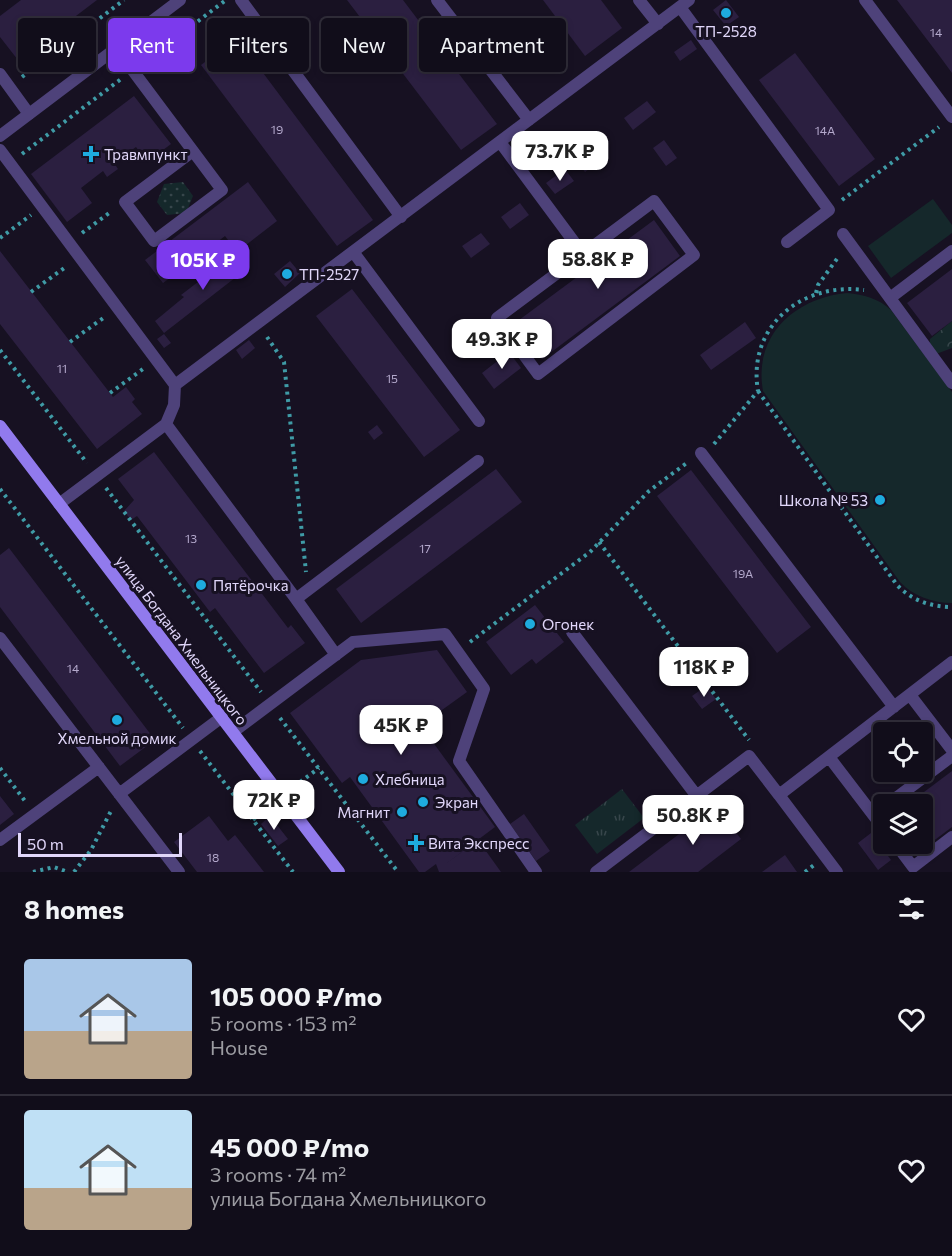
<!DOCTYPE html>
<html lang="en">
<head>
<meta charset="utf-8">
<style>
  body { margin:0; font-family:Commissioner,sans-serif; background:#1a1623; color:#f1f3f6; height:100vh; display:flex; flex-direction:column; font-size:22px; white-space:nowrap }
  * { box-sizing:border-box; margin:0 }
  p { font-size:20px; color:#9c9ca2 }
  .icon { flex:none; width:33px; height:33px; fill:none; stroke:currentColor; stroke-width:2; stroke-linecap:round; stroke-linejoin:round }
  .map { position:relative; height:872px; overflow:hidden }
  .details { display:flex; flex-direction:column; background:#110d1a; flex:1 }
  .details>* { flex:none }
  .top-card { position:absolute; left:18px; top:18px; width:600px; height:54px; display:flex; gap:12px }
  .tools { position:absolute; left:873px; top:722px; display:grid; gap:12px }
  .tools a { display:grid; place-items:center; width:60px; height:60px; border-radius:6px; background:#110d1a; box-shadow:0 3px 9px #0003,0 0 0 2px #302d39; font-size:30px }
  .scale { position:absolute; left:18px; bottom:15px; width:164px; box-sizing:border-box; padding-left:6px; border:3px solid #e1d7fa; border-top:0; font-size:16px; line-height:21px; white-space:nowrap; color:#e1d7fa; -webkit-text-stroke:4px #171122; paint-order:stroke }
  .price { position:absolute; translate:-50% -51px; padding:0 14px; border-radius:12px; background:#fff; color:#222; font-size:20px; line-height:39px; filter:drop-shadow(0 2px 3px #0008) }
  .price::after { content:''; position:absolute; left:50%; top:36px; width:18px; height:14px; margin-left:-9px; background:inherit; clip-path:polygon(0 0,100% 0,50% 100%) }
  .price.current { background:#7c3aed; color:#fff }
  ul { padding:0; list-style:none }
  li { display:flex; align-items:center; gap:18px; height:150px; padding:0 24px }
  li+li { border-top:2px solid #302d39 }
  li span { display:grid; place-items:center; flex:none; width:168px; height:120px; border-radius:6px; color:#555 }
  li>.icon { margin-inline-start:auto }
  span .icon { width:72px; height:72px; fill:#fffc; stroke-width:1 }
  li b { font-size:26px }
  h2 { display:flex; justify-content:space-between; align-items:center; height:72px; padding:0 24px; font-size:26px }
  .tag { padding:0 21px; border-radius:6px; background:#110d1a; box-shadow:0 3px 9px #0003,0 0 0 2px #302d39; font-size:21px; line-height:54px }
  .tag.current { background:#7c3aed; color:#fff }
  .map>svg:first-child { display:block }
  .grass { fill:url(#grass-dots) }
  .forest { fill:url(#forest-crowns) }
  .park { fill:url(#park-tufts) }
  .pitch { fill:#15282b }
  .building { fill:#2b1f40 }
  .lines { fill:none; stroke-linecap:round; stroke-linejoin:round }
  .path { stroke:#3f9ba6; stroke-width:4; stroke-dasharray:3 4.5; stroke-linecap:butt }
  .lane { stroke:#4e427a; stroke-width:12 }
  .street { stroke:#4e427a; stroke-width:12 }
  .secondary { stroke:#917aed; stroke-width:12 }
  .poi-dot { fill:#1eabde; stroke:#171122; stroke-width:2 }
  .labels { text-anchor:middle; dominant-baseline:central; stroke-width:6; stroke-linejoin:round; paint-order:stroke }
  .number-label { font-size:12px; fill:#b4a9cc }
  .poi-label { font-size:15px; fill:#e1d7fa; stroke:#171122; text-anchor:start }
  .street-label { font-size:15px; fill:#e1d7fa; stroke:#171122 }
</style>
</head>
<body>
<div class="map">
<svg width="952" height="872" viewBox="0 0 952 872">
  <defs>
    <pattern id="grass-dots" width="8" height="8" patternUnits="userSpaceOnUse" patternTransform="scale(1.5)"><rect width="8" height="8" fill="#15282b"/><path d="M2 2h.1M6 6h.1" fill="none" stroke="#37464b" stroke-width="1.8" stroke-linecap="round"/></pattern>
    <pattern id="forest-crowns" width="20" height="18" patternUnits="userSpaceOnUse" patternTransform="scale(1.5)"><rect width="20" height="18" fill="#15282b"/><path d="M2 6a3 3 0 1 1 6 0M12 15a3 3 0 1 1 6 0" fill="none" stroke="#37464b"/></pattern>
    <pattern id="park-tufts" width="24" height="20" patternUnits="userSpaceOnUse" patternTransform="scale(1.5)"><rect width="24" height="20" fill="#15282b"/><path d="M3 7l-1-3M5 7V3M7 7l1-3M15 17l-1-3M17 17v-4M19 17l1-3" fill="none" stroke="#37464b"/></pattern>
  </defs>
  <rect width="100%" height="100%" fill="#171122"/>
  <!-- grass -->
  <path class="grass" d="M183,182L193,196L186,213L167,215L157,202L164,184Z"/>
  <!-- forest -->
  <path class="forest" d="M952,321V348L936,354L930,346V339Z"/>
  <!-- park -->
  <path class="park" d="M622,789L644,818L597,854L575,825Z"/>
  <!-- pitch -->
  <path class="pitch" d="M933,199L952,225V233L891,278L868,246Z
    M847,293C864,295 878,298 891,310L952,392V603C933,603 913,596 900,582L763,391C753,335 795,298 847,293Z"/>
  <!-- building -->
  <path class="building" d="M21,0H97L18,60L0,37V16Z
    M347,0H403L497,124L461,150Z
    M543,0H601L622,28L585,56Z
    M726,0L739,17L726,26L713,10Z
    M897,0H952V73L941,58Z
    M237,38L373,220L337,246L201,65Z
    M691,40L697,49L680,61L674,52Z
    M795,53L875,159L839,186L759,80Z
    M134,96L171,144L147,162L136,147L114,163L118,169L107,177L103,171L81,188L92,203L67,222L31,174Z
    M647,101L656,112L633,130L624,118Z
    M664,140L677,158L666,166L653,148Z
    M595,146L604,158L585,172L576,160Z
    M565,169L574,181L555,194L546,183Z
    M248,182L277,221L237,252L225,236L203,253L211,264L196,276L187,265L163,283L145,260Z
    M520,203L529,215L510,229L501,217Z
    M654,220L680,256L542,359L515,323Z
    M481,233L490,244L471,258L462,246Z
    M0,251L113,397L126,387L135,399L132,402L142,414L97,449L0,324Z
    M237,252L249,267L164,333L155,321L184,297L181,295Z
    M290,261L300,273L285,287L274,274Z
    M952,269V321L932,336L907,303Z
    M352,289L460,430L424,457L316,316Z
    M745,322L756,338L711,370L700,355Z
    M164,334L171,343L164,348L157,339Z
    M249,340L255,348L242,359L236,350Z
    M509,352L521,368L494,389L482,373Z
    M377,425L383,433L374,440L368,432Z
    M154,452L288,628L291,625L305,643L264,673L215,608L210,612L137,516L131,520L124,511L134,500L118,479Z
    M496,469L522,502L361,623L336,589Z
    M691,470L811,627L777,653L657,496Z
    M9,548L155,740L120,766L0,607V555Z
    M535,605L564,642L536,664L532,659L511,675L486,642Z
    M437,650L467,692L403,738L421,726L495,827L443,866L478,840L501,872H439L436,864L425,872H419L350,777L342,783L290,713L361,660Z
    M706,686L716,699L702,709L692,696Z
    M952,771V827L920,851L914,843H922V804H908Z
    M0,796L14,814L0,825Z
    M716,806L741,839L698,872H629Z
    M524,814L550,851L536,861L510,824Z
    M209,816L228,841L235,835L264,872H197L174,842Z
    M270,816L288,839L278,846L261,824Z
    M871,833L891,860L878,870L858,843Z
    M785,855L797,872H762Z"/>
  <g class="lines">
    <!-- path -->
    <path class="path" d="M144,62L226,0
      M22,77L124,0
      M22,154L121,79
      M842,200L939,127
      M82,233L112,211
      M0,238L31,215
      M31,292L67,266
      M816,293L818,285L839,256
      M267,337L284,362L306,572
      M70,342L106,316
      M0,350L87,463
      M758,391L897,585C911,600 931,607 952,607
      M110,393L143,369
      M714,444L758,391C747,326 802,282 864,290
      M106,488L261,692
      M0,489L183,728
      M599,542L749,740
      M470,642L590,552L649,491L688,462
      M280,718L398,872
      M200,751L293,872
      M0,768L25,801
      M300,782L319,768
      M253,820L266,809
      M33,872L54,867L68,872
      M74,872L91,850L112,809
      M805,872L814,865"/>
    <!-- lane -->
    <path class="lane" d="M241,0L401,217
      M437,0L529,120
      M639,0L658,24
      M865,0L952,117
      M680,7L829,210L787,242
      M116,48L222,190L154,241L125,202L193,151
      M0,74L29,114
      M500,142L583,254
      M0,150L175,385L174,405L166,424L59,504
      M654,201L694,255L538,374L497,318Z
      M843,234L952,383
      M354,253L479,421
      M890,298L952,251
      M175,385L689,0
      M166,424L296,599
      M701,453L894,707
      M572,632L696,795
      M0,638L179,872
      M336,655L296,599L478,461
      M910,695L952,750
      M233,732L353,642L445,634L484,689L459,761L536,872
      M829,757L884,829
      M119,794L222,717
      M779,795L837,872
      M888,804L952,756
      M0,840L99,767
      M895,843L913,867L952,837
      M596,872L749,756L779,795L952,662"/>
    <!-- street -->
    <path class="street" d="M0,136L180,0"/>
    <!-- secondary -->
    <path class="secondary" d="M0,426L339,872"/>
  </g>
  <!-- markers -->
  <g class="poi-dot">
    <circle cx="726" cy="13" r="6"/>
    <path d="M88 145h6v6h6v6h-6v6h-6v-6h-6v-6h6z"/>
    <circle cx="287" cy="274" r="6"/>
    <circle cx="880" cy="500" r="6"/>
    <circle cx="201" cy="585" r="6"/>
    <circle cx="530" cy="624" r="6"/>
    <circle cx="117" cy="720" r="6"/>
    <circle cx="363" cy="779" r="6"/>
    <circle cx="423" cy="802" r="6"/>
    <circle cx="402" cy="812" r="6"/>
    <path d="M413 834h6v6h6v6h-6v6h-6v-6h-6v-6h6z"/>
  </g>
  <g class="labels">
    <!-- number labels -->
    <g class="number-label">
      <text x="936" y="32">14</text>
      <text x="277" y="129">19</text>
      <text x="825" y="130">14А</text>
      <text x="62" y="368">11</text>
      <text x="392" y="378">15</text>
      <text x="191" y="538">13</text>
      <text x="425" y="548">17</text>
      <text x="743" y="573">19А</text>
      <text x="73" y="668">14</text>
      <text x="213" y="857">18</text>
    </g>
    <!-- poi labels -->
    <g class="poi-label">
      <text x="726" y="31" text-anchor="middle">ТП-2528</text>
      <text x="104" y="154">Травмпункт</text>
      <text x="299" y="274">ТП-2527</text>
      <text x="868" y="500" text-anchor="end">Школа № 53</text>
      <text x="213" y="585">Пятёрочка</text>
      <text x="542" y="624">Огонек</text>
      <text x="117" y="738" text-anchor="middle">Хмельной домик</text>
      <text x="375" y="779">Хлебница</text>
      <text x="435" y="802">Экран</text>
      <text x="390" y="812" text-anchor="end">Магнит</text>
      <text x="428" y="843">Вита Экспресс</text>
    </g>
    <!-- street labels -->
    <g class="street-label">
      <text transform="translate(182 640) rotate(53)">улица Богдана Хмельницкого</text>
    </g>
  </g>
</svg>
<div class="tools">
<a><svg class="icon" aria-label="locate" viewBox="0 0 24 24"><circle cx="12" cy="12" r="6"/><path d="M12 2v4M12 18v4M2 12h4M18 12h4"/></svg></a>
<a><svg class="icon" aria-label="layers" viewBox="0 0 24 24"><path d="M12 4l9 5-9 5-9-5zM3 14l9 5 9-5"/></svg></a>
</div>
<div class="scale">50 m</div>
<b class="price" style="left:560px;top:182px">73.7K ₽</b>
<b class="price" style="left:598px;top:290px">58.8K ₽</b>
<b class="price current" style="left:203px;top:291px">105K ₽</b>
<b class="price" style="left:502px;top:370px">49.3K ₽</b>
<b class="price" style="left:704px;top:698px">118K ₽</b>
<b class="price" style="left:401px;top:756px">45K ₽</b>
<b class="price" style="left:274px;top:831px">72K ₽</b>
<b class="price" style="left:693px;top:846px">50.8K ₽</b>
<div class="top-card">
<a class="tag">Buy</a>
<a class="tag current">Rent</a>
<a class="tag">Filters</a>
<a class="tag">New</a>
<a class="tag">Apartment</a>
</div>
</div>
<section class="details">
<h2>8 homes<svg class="icon" aria-label="filters" viewBox="0 0 24 24"><path d="M4 7h16M4 17h16"/><circle cx="9" cy="7" r="2"/><circle cx="15" cy="17" r="2"/></svg></h2>
<ul>
<li><span style="background:linear-gradient(#a9c7e8 60%,#b9a48a 0)"><svg class="icon" aria-label="home" viewBox="0 0 24 24"><path d="M3 11l9-7 9 7M6 9v11h12V9"/></svg></span><div><b>105 000 ₽/mo</b><p>5 rooms · 153 m²</p><p>House</p></div><svg class="icon" aria-label="heart" viewBox="0 0 24 24"><path d="M12 20l-8-8c-3-5 5-10 8-4 3-6 11-1 8 4z"/></svg></li>
<li><span style="background:linear-gradient(#bfe0f5 65%,#b9a48a 0)"><svg class="icon" aria-label="home" viewBox="0 0 24 24"><path d="M3 11l9-7 9 7M6 9v11h12V9"/></svg></span><div><b>45 000 ₽/mo</b><p>3 rooms · 74 m²</p><p>улица Богдана Хмельницкого</p></div><svg class="icon" aria-label="heart" viewBox="0 0 24 24"><path d="M12 20l-8-8c-3-5 5-10 8-4 3-6 11-1 8 4z"/></svg></li>
</ul>
</section>
</body>
</html>
